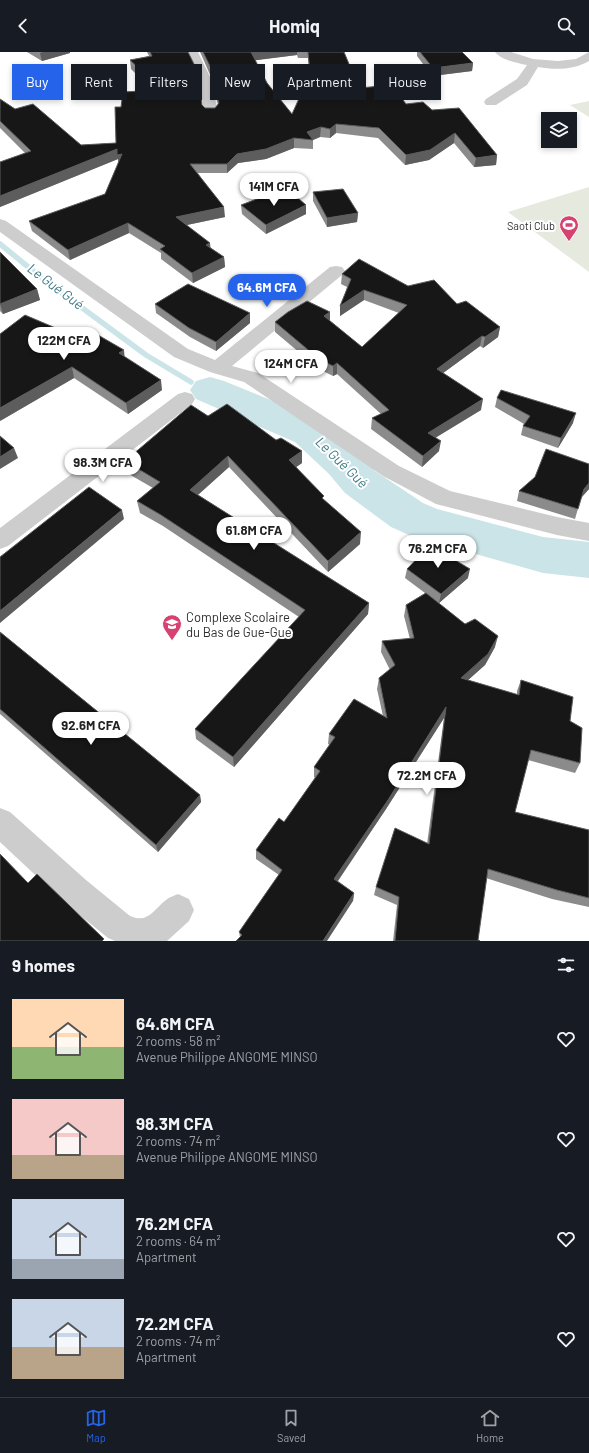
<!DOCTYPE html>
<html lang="en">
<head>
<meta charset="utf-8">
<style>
  body { margin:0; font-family:Barlow,sans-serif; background:#242831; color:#f1f3f6; height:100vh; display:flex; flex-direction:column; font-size:15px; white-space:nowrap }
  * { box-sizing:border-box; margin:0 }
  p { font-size:13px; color:#9ea1a6 }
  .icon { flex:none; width:22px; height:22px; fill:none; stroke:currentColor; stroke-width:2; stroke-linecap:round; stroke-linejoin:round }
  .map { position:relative; height:889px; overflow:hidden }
  .sheet { display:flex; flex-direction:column; background:#171b24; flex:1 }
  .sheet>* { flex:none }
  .hud { position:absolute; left:12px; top:12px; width:565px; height:36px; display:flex; gap:8px }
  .controls { position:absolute; left:541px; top:60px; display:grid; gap:8px }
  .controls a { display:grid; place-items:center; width:36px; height:36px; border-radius:0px; background:#171b24; box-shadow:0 2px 6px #0003; font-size:20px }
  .price { position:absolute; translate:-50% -34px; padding:0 9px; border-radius:14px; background:#fff; color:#222; font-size:13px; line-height:26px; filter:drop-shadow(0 1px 2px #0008) }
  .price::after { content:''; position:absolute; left:50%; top:24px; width:12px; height:9px; margin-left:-6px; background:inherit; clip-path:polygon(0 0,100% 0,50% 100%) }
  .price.active { background:#2563eb; color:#fff }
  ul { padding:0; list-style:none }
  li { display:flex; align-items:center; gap:12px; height:100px; padding:0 12px }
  li span { display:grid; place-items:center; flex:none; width:112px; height:80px; border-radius:0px; color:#555 }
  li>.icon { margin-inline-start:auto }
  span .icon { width:48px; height:48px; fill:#fffc; stroke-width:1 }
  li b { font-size:17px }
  h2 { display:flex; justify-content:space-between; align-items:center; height:48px; padding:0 12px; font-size:17px }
  .chip { padding:0 14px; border-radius:0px; background:#171b24; box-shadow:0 2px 6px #0003; font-size:14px; line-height:36px }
  .chip.active { background:#2563eb; color:#fff }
  header { display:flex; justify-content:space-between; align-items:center; height:52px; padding:0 12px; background:#171b24; font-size:18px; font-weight:700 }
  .menu { display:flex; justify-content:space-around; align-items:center; height:56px; border-top:1px solid #363941; background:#171b24; font-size:11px; color:#9ea1a6 }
  .menu a { display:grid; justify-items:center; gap:2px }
  .menu .active { color:#2563eb }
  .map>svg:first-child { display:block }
  .green { fill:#e6e9dd }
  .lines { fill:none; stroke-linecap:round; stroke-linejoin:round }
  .stream { stroke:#cbe4e8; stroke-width:5.5 }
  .river { fill:#cbe4e8; fill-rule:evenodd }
  .street { fill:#cdcdcd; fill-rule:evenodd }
  .wall { fill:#8b8b8b; fill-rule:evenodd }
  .shaded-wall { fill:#5d5d5d }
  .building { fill:#171717; stroke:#5d5d5d }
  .labels { text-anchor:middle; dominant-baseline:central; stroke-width:4; stroke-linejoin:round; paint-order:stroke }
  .far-poi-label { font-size:11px; fill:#303030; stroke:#fff; text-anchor:end }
  .poi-label { font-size:13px; fill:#303030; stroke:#fff; text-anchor:start }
  .water-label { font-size:14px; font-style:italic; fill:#417b87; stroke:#fff }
</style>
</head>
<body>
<header><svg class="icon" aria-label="back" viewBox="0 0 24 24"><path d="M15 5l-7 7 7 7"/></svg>Homiq<svg class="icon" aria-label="search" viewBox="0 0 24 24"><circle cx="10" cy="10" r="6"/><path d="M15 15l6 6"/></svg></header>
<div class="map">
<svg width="589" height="889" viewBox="0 0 589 889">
  <rect width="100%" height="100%" fill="#fff"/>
  <!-- green -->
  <path class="green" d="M589,49V65L570,53Z
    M589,135V220L508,160Z"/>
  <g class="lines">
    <!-- stream -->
    <path class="stream" d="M0,192L43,227L146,303L191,330"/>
    <!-- river -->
    <path class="river" d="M210,325L224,329L325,370L359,400L375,419L423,451L437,457L543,485L589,490V526L543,521L409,483L391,475L345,441L329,422L295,390L196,347L190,338L196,329Z"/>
    <!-- street -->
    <path class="street" d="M186,0H198L211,27L218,61L216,64H206L204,61L199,27Z
      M495,0H511L533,7L558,9L576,7L589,0V9C574,18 555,18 538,15L527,33L496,53H486L484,50L486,47L517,27L527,13C517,11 501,8 495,0Z
      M0,167L6,169L188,297L215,308L330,215L336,214L342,215L345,219L342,223L232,314L258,321L399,414L450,439L557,465L589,471V489L557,483L436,452L383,424L244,330L210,320L174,305L0,180Z
      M185,340L192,342L195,347L192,352L8,494L0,497V476L178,342Z
      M0,756L10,760L86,828L130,864C148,872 153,858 166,848C169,845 174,844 178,842L189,847L194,858L189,869L167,889H115L108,886L64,850L0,790Z"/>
  </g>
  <!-- wall -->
  <path class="wall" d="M27,0H70V1L42,9Z
    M147,0H188L202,53L205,56H215L218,53L212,27L200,0H344L359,36L406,52L432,58L497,103L496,113L474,115L454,91L429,108L405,113L378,86L336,81L330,86L320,85L313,88V97L294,96L266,107L238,111L227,121H198L225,165L187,173L211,196L224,205L225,215L193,231L161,207V201L129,181L70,208L32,179L29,169L105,142L118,112V107L0,155V110L25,101L0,76V47L15,57L81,93L116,91L121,55L153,39L131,17L130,8L149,4ZM297,3L298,6H308L311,41L292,62L267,31L255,8Z
    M417,0H462L473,11L472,19L432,24L417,4Z
    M313,140L358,161L357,170L327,175L313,149Z
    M241,153L306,162L266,182L242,162Z
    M0,200L37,237L40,248L3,262L0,259Z
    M342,222L408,234L457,252L500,275L498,285L483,296L480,294L443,321L481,358L436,385L439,399L422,415L371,377L372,366L381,362L337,322L333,324L319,317L275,280V270L330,269L362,295L399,261L364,248L340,264L347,235L341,232Z
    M155,252L250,271L216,299L190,285L156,261Z
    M79,286L125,305L162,338L128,362L74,326L0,369Z
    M497,346L573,371L558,396L521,383L523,374L524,372L495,355Z
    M208,364L276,388L302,399V411L296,415L324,448L360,492L328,520L229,415L198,443L369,551L368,562L234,715L196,687L195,677L299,565L163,474L140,461L137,449L153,436L127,421L125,409Z
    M589,412V437L581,446L575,467L517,449L519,439Z
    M407,517L468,526L439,551L465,572L495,595L485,613L468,628L517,643V639L521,628L570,669L580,711L575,721L528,708L515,760L589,778V855L552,847L486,826L478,888L480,889H393L397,853L374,843L376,835L427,792L444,666L386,757L338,829L354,841L353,849L240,885L239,880L279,823L256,807V798L284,770L315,726L314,725V715L330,693L328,692L329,682L383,664L377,637L379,626L390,618L381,600L382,589L410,587L404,564L406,553L425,541L405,526Z
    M0,580L200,743L201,750L158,800L0,662Z"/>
  <!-- shaded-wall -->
  <path class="shaded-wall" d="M43,0H70V1L42,9L40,1Z
    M251,0H297V3L251,9Z
    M473,11L472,19L432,24L433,16Z
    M336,72V81L330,86V77Z
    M321,75L320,85L313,88L307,80Z
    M455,81L454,91L429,108L405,113L406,103Z
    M294,86V96L266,107L238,111L227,121V112L237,102Z
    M117,97L122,102L119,113L118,107L0,155V144Z
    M497,103L496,113L474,115L476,106Z
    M306,153V162L266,182V173Z
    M224,155L225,165L177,175L176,165Z
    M358,161L357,170L327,175V166Z
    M128,171L129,181L70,208L68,198Z
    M210,191L211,201L206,193Z
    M224,205L225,215L193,231L192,221Z
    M37,237L40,248L3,262L0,252Z
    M364,238V248L340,264V254Z
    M330,260V270L324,264Z
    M250,261V271L216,299V290Z
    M500,275L498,285L483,296L485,285Z
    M482,284L480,294L435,327L437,317Z
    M124,298L125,309L119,301Z
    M337,311V322L333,324V314Z
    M72,315L74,326L0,369V356Z
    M161,328L162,338L128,362L126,351Z
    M483,347L481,358L427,391L428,381Z
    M576,361L573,371L558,396L561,386Z
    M441,389L439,399L422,415L423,404Z
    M14,396L18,406L0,417V405Z
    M302,399V411L289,420V408Z
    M228,404L229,415L191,449L190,438Z
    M589,431V437L580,447L584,437Z
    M122,458L124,467L0,571V559Z
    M361,480L360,492L328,520V509Z
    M470,517L468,526L439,551L441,542Z
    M369,551L368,562L234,715L233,705Z
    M498,584L495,595L485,613L458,637L461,626Z
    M446,655L444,666L386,757L333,836L334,827Z
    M200,743L201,750L158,800L156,793Z
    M354,841L353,849L327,889H323Z"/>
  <!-- building -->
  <path class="building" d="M150,0H188L197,18L202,53L205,56H215L219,51L212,18L203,0H251L267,31L292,62L302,40L312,41L308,0H344L359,36L392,33L406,52L423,50L432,58L459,56L497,103L476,106L455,81L430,98L406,103L379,76L336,72L330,77L321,75L307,80L313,88L294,86L266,97L237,102L227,112H190L224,155L176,165L210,191L206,193L224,205L192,221L160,197L165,194L128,171L68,198L29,169L105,142L122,102L117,103V97L0,144V110L31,99L0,69V47L15,57L33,52L81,93L116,91L115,55H121L123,40L162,38L130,8L152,4Z
    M420,0H462L473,11L433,16Z
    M343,137L358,161L327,166L313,140Z
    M278,139L283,143L291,140L306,153L266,173L241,153Z
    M0,200L37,237L0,252Z
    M359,207L408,234L434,228L457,252L466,249L500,275L485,285L482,284L437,317L483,347L428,381L441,389L423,404L372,366L389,358L337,311L333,314L319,307L275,270L288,260L307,249L330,260L324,264L362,295L407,253L364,238L340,254L351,227L342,222Z
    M188,232L250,261L216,290L189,276L155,252Z
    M25,263L79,286L91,279L124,298L119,301L161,328L126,351L72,315L0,356V282Z
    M501,338L576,361L561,386L523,374L530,364L497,346Z
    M227,352L276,388L281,386L302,399L289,408L324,444L322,446L361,480L328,509L228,404L190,438L369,551L233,705L195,677L305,558L161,463L137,449L160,430L125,409L191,353L208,364Z
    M0,384L14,396L0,405Z
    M546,397L589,412V431L584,437L578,457L519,439L535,425Z
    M89,435L122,458L0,559V505Z
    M430,493L470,517L441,542L407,517Z
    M426,541L465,572L475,567L498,584L488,602L461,626L519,643L521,628L573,645L570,669L582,676L580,711L531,698L515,760L589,778V846L557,838L488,817L478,888L480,889H395L399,845L376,835L395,776L429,792L446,655L388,748L334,827L354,841L323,889H236L242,883L239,880L282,818L256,798L279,766L284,770L320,719L314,715L335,685L329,682L354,647L387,666L379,626L395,613L382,589L414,586L406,553Z
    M0,580L200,743L156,793L0,657Z
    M0,802L28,831L37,822L104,887L102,889H0Z"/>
  <!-- icons -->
  <defs>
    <symbol id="stadium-pin" viewBox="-11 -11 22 30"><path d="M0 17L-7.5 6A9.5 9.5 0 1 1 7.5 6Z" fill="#d74370" stroke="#fff"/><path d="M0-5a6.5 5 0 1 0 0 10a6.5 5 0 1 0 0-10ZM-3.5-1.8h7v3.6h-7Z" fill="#fff"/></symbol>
    <symbol id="school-pin" viewBox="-11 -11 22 30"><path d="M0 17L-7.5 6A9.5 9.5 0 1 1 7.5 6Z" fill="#d74370" stroke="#fff"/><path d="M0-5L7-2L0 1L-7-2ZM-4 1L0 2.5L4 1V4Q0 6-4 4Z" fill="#fff"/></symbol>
  </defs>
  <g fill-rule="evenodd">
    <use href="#stadium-pin" x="558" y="162" width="22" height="30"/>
    <use href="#school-pin" x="161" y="561" width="22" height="30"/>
  </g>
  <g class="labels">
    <!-- far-poi labels -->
    <g class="far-poi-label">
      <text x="555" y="173">Saoti Club</text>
    </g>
    <!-- poi labels -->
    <g class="poi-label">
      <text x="186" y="565">Complexe Scolaire<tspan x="186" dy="15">du Bas de Gue-Gue</tspan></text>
    </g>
    <!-- water labels -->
    <g class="water-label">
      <text transform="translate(56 234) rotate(37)">Le Gué Gué</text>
      <text transform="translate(342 410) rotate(44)">Le Gué Gué</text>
    </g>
  </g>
</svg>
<div class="controls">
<a><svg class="icon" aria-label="layers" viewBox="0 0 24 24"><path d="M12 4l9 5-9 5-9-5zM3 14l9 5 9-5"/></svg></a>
</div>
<b class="price" style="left:274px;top:155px">141M CFA</b>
<b class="price active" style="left:267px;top:256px">64.6M CFA</b>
<b class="price" style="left:64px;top:309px">122M CFA</b>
<b class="price" style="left:291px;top:332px">124M CFA</b>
<b class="price" style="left:103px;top:431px">98.3M CFA</b>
<b class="price" style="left:254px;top:499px">61.8M CFA</b>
<b class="price" style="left:438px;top:517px">76.2M CFA</b>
<b class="price" style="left:91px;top:694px">92.6M CFA</b>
<b class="price" style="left:427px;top:744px">72.2M CFA</b>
<div class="hud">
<a class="chip active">Buy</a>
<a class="chip">Rent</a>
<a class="chip">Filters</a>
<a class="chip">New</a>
<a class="chip">Apartment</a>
<a class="chip">House</a>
</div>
</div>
<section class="sheet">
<h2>9 homes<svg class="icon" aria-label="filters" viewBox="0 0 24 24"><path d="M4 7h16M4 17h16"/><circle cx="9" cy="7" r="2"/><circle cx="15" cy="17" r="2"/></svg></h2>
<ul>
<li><span style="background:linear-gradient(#ffd9b3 60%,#8fb573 0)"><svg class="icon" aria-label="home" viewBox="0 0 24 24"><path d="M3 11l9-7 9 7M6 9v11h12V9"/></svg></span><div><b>64.6M CFA</b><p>2 rooms · 58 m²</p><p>Avenue Philippe ANGOME MINSO</p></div><svg class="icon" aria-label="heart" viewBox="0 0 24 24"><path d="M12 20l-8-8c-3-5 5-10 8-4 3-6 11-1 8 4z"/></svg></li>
<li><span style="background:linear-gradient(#f6c9c9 70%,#b9a48a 0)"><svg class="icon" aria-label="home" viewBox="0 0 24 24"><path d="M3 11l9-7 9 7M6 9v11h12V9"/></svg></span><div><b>98.3M CFA</b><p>2 rooms · 74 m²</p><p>Avenue Philippe ANGOME MINSO</p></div><svg class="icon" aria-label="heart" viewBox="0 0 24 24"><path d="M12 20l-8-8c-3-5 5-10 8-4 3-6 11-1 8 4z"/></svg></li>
<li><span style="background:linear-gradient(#c9d6e8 75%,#9aa5b1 0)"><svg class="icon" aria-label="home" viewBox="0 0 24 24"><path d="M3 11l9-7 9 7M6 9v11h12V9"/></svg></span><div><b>76.2M CFA</b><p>2 rooms · 64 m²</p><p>Apartment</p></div><svg class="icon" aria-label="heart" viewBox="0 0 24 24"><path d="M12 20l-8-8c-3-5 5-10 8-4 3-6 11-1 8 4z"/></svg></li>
<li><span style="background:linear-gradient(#c9d6e8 60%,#b9a48a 0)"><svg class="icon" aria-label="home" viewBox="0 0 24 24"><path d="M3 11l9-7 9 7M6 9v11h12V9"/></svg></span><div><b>72.2M CFA</b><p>2 rooms · 74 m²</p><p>Apartment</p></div><svg class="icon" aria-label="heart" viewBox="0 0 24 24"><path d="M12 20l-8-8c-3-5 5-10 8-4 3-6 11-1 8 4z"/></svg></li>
</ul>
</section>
<nav class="menu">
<a class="active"><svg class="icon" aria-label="map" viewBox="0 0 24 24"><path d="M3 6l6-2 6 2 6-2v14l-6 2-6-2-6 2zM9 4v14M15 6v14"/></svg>Map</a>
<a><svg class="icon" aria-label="saved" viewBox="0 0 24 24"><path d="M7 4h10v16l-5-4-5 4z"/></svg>Saved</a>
<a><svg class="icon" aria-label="home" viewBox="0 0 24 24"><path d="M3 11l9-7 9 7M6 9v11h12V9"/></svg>Home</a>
</nav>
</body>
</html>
